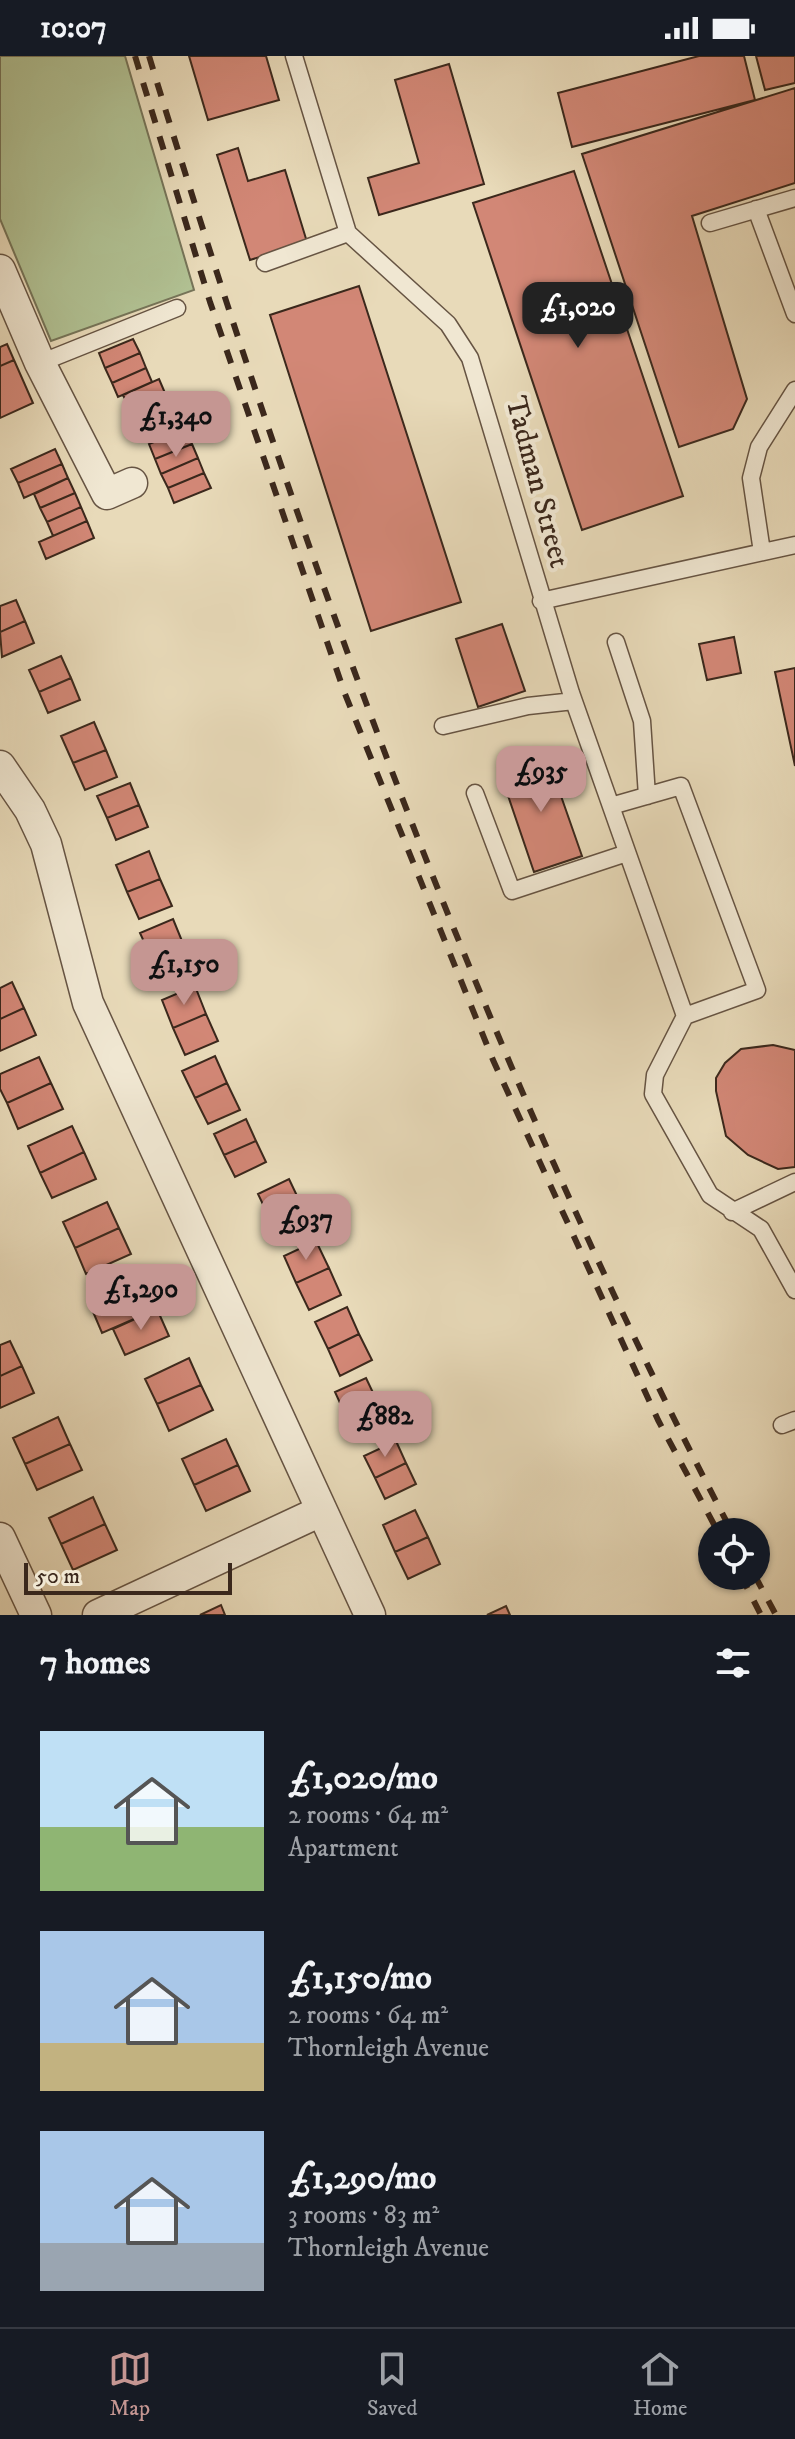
<!DOCTYPE html>
<html lang="en">
<head>
<meta charset="utf-8">
<style>
  body { margin:0; font-family:"IM FELL DW Pica",serif; background:#20242c; color:#f1f3f6; height:100vh; display:flex; flex-direction:column; font-size:30px; white-space:nowrap }
  * { box-sizing:border-box; margin:0 }
  p { font-size:26px; color:#9ea1a6 }
  .icon { flex:none; width:44px; height:44px; fill:none; stroke:currentColor; stroke-width:2; stroke-linecap:round; stroke-linejoin:round }
  .map { position:relative; height:1559px; overflow:hidden }
  .details { display:flex; flex-direction:column; background:#171b24; flex:1 }
  .details>* { flex:none }
  .buttons { position:absolute; left:698px; top:1462px; display:grid; gap:16px }
  .buttons a { display:grid; place-items:center; width:72px; height:72px; border-radius:50%; background:#171b24; box-shadow:0 2px 6px #0004; font-size:40px }
  .scale { position:absolute; left:24px; bottom:20px; width:208px; box-sizing:border-box; padding-left:8px; border:4px solid #3b281c; border-top:0; font-size:22px; line-height:28px; white-space:nowrap; color:#3b281c; -webkit-text-stroke:6px #f0e7d2; paint-order:stroke }
  .price { position:absolute; translate:-50% -68px; padding:0 18px; border-radius:16px; background:#c59692; color:#111; font-size:26px; line-height:52px; filter:drop-shadow(0 2px 4px #0008) }
  .price::after { content:''; position:absolute; left:50%; top:48px; width:24px; height:18px; margin-left:-12px; background:inherit; clip-path:polygon(0 0,100% 0,50% 100%) }
  .price.on { background:#222; color:#fff }
  ul { padding:0; list-style:none }
  li { display:flex; align-items:center; gap:24px; height:200px; padding:0 40px }
  li span { display:grid; place-items:center; flex:none; width:224px; height:160px; border-radius:0px; color:#555 }
  li>.icon { margin-inline-start:auto }
  span .icon { width:96px; height:96px; fill:#fffc; stroke-width:1 }
  li b { font-size:34px }
  h2 { display:flex; justify-content:space-between; align-items:center; height:96px; padding:0 40px; font-size:34px }
  .status { display:flex; justify-content:space-between; align-items:center; height:56px; padding:0 40px; background:#171b24; direction:ltr }
  .status svg { height:22px; fill:currentColor }
  .menu { display:flex; justify-content:space-around; align-items:center; height:112px; border-top:2px solid #363941; background:#171b24; font-size:22px; color:#9ea1a6 }
  .menu a { display:grid; justify-items:center; gap:4px }
  .menu .on { color:#c59692 }
  .map>svg:first-child { display:block }
  .green { fill:#b1c193; stroke:#767458; stroke-width:2 }
  .building { fill:#d28776; stroke:#3b281c; stroke-width:2 }
  .lines { fill:none; stroke-linecap:round; stroke-linejoin:round }
  .service-casing { stroke:#665443; stroke-width:19 }
  .minor-casing { stroke:#665443; stroke-width:33 }
  .service { stroke:#f0e7d2; stroke-width:16 }
  .minor { stroke:#f0e7d2; stroke-width:30 }
  .rail { stroke:#3b281c; stroke-width:6; stroke-dasharray:14 14; stroke-linecap:butt }
  .labels { text-anchor:middle; dominant-baseline:central; stroke-width:8; stroke-linejoin:round; paint-order:stroke }
  .street-label { font-size:30px; fill:#3b281c; stroke:#f0e7d2 }
</style>
</head>
<body>
<div class="status"><b>10:07</b><svg viewBox="0 0 49 12"><path d="M0 12V9h3v3zM5 12V6h3v6zM10 12V3h3v9zM15 12V0h3v12zM26 1h20v11H26zM47 4h2v5h-2z"/></svg></div>
<div class="map">
<svg width="795" height="1559" viewBox="0 0 795 1559">
  <rect width="100%" height="100%" fill="#e8dab9"/>
  <filter id="stains"><feTurbulence type="fractalNoise" baseFrequency=".0025" numOctaves="4"/><feColorMatrix values="0 0 0 0 .2 0 0 0 0 .09 0 0 0 0 .02 0 0 0 .5 -.17"/></filter>
  <radialGradient id="worn" r=".72"><stop offset=".6" stop-color="#630" stop-opacity="0"/><stop offset="1" stop-color="#630" stop-opacity=".3"/></radialGradient>
  <!-- green -->
  <path class="green" d="M0,0H125L194,234L51,285L0,163Z"/>
  <!-- building -->
  <path class="building" d="M189,0H266L279,44L208,64Z
    M699,0H744L755,44L572,91L558,37Z
    M756,0H795V27L765,34Z
    M449,8L484,128L379,159L368,122L419,107L395,24Z
    M795,32V127L692,160L747,343L733,373L679,391L582,98Z
    M238,92L248,125L285,114L307,186L250,204L217,99Z
    M574,115L683,440L582,474L473,147Z
    M359,230L461,546L371,575L270,259Z
    M133,283L140,297L105,312L99,297Z
    M7,288L14,304L0,310V291Z
    M140,297L146,312L112,327L105,312Z
    M14,304L33,347L0,362V310Z
    M146,312L152,326L118,341L112,327Z
    M159,323L165,337L130,353L123,339Z
    M165,337L172,351L136,367L130,353Z
    M172,351L178,365L142,382L136,367Z
    M186,373L192,388L155,403L149,388Z
    M192,388L198,402L161,418L155,403Z
    M55,393L62,408L18,427L11,413Z
    M198,402L204,417L168,432L161,418Z
    M62,408L68,422L24,442L18,427Z
    M204,417L211,432L174,447L168,432Z
    M68,422L75,437L40,452L34,438Z
    M75,437L81,451L47,466L40,452Z
    M81,451L87,465L53,480L47,466Z
    M87,465L94,482L46,503L39,486Z
    M16,544L25,565L0,576V550Z
    M25,565L34,587L2,601L0,576Z
    M502,568L525,635L478,651L456,583Z
    M734,581L741,617L707,624L699,588Z
    M61,600L71,622L39,636L29,614Z
    M795,612V710L775,616Z
    M71,622L80,644L48,657L39,636Z
    M94,666L106,694L73,707L61,680Z
    M106,694L117,721L85,734L73,707Z
    M547,700L582,800L534,816L500,716Z
    M130,727L139,749L107,762L97,740Z
    M139,749L148,771L116,784L107,762Z
    M149,795L160,823L127,836L116,809Z
    M160,823L172,850L139,863L127,836Z
    M173,863L182,885L150,899L140,877Z
    M182,885L187,897L195,893L199,904L159,921L150,899Z
    M12,926L24,952L0,963V932Z
    M195,930L206,958L173,972L162,944Z
    M24,952L36,979L0,995V963Z
    M206,958L218,985L185,999L173,972Z
    M773,989L795,994V1111L778,1113L748,1099L726,1080L716,1035V1022L725,1007L741,993Z
    M215,1000L227,1027L195,1042L182,1015Z
    M39,1001L51,1027L7,1047L0,1033V1018Z
    M51,1027L63,1053L18,1073L7,1047Z
    M227,1027L240,1054L208,1068L195,1042Z
    M246,1063L256,1085L224,1099L214,1078Z
    M72,1070L84,1096L40,1117L28,1090Z
    M256,1085L266,1106L235,1121L224,1099Z
    M84,1096L96,1123L52,1142L40,1117Z
    M289,1123L299,1144L268,1159L258,1138Z
    M299,1144L310,1166L278,1180L268,1159Z
    M107,1146L119,1172L75,1192L63,1166Z
    M119,1172L131,1198L86,1218L75,1192Z
    M316,1185L329,1212L296,1227L284,1200Z
    M329,1212L341,1239L309,1254L296,1227Z
    M146,1227L157,1253L102,1277L91,1251Z
    M347,1251L359,1278L328,1293L315,1266Z
    M157,1253L169,1280L125,1299L113,1273Z
    M359,1278L372,1304L340,1320L328,1293Z
    M10,1285L22,1310L0,1320V1289Z
    M189,1302L201,1329L157,1348L145,1323Z
    M22,1310L34,1337L0,1352V1320Z
    M366,1322L376,1343L345,1358L335,1336Z
    M201,1329L213,1354L169,1375L157,1348Z
    M376,1343L387,1364L355,1379L345,1358Z
    M58,1361L70,1388L25,1408L13,1382Z
    M226,1383L238,1409L194,1429L182,1403Z
    M396,1385L406,1407L375,1422L364,1400Z
    M70,1388L82,1414L37,1434L25,1408Z
    M406,1407L416,1428L385,1443L375,1422Z
    M238,1409L250,1435L206,1455L194,1429Z
    M93,1441L105,1468L61,1488L49,1462Z
    M415,1454L428,1481L395,1496L383,1469Z
    M105,1468L117,1494L73,1514L61,1488Z
    M428,1481L440,1508L408,1523L395,1496Z
    M221,1549L225,1559H200Z
    M506,1550L510,1559H487Z"/>
  <g class="lines">
    <defs>
      <path id="service" d="M294,0L348,177L448,268L470,302L571,637L685,960
        M756,153L795,258
        M710,167L795,142
        M265,207L348,177
        M40,307L177,252
        M762,496L751,422L759,391L795,334
        M541,545L795,489
        M616,586L642,665L647,740
        M443,670L528,650L574,645
        M475,737L512,835L627,797
        M611,750L681,730L757,934L685,960L655,1019L653,1038L710,1139L761,1173L795,1234
        M732,1156L795,1126
        M782,1369L795,1364"/>
      <path id="minor" d="M0,214L40,307L107,438L132,427
        M0,710L30,754L46,788L88,947L370,1559
        M0,1482L36,1559
        M98,1559L321,1455"/>
    </defs>
    <!-- service casing -->
    <use href="#service" class="service-casing"/>
    <!-- minor casing -->
    <use href="#minor" class="minor-casing"/>
    <!-- service -->
    <use href="#service" class="service"/>
    <!-- minor -->
    <use href="#minor" class="minor"/>
    <!-- rail -->
    <path class="rail" d="M135,0L210,246L345,638L493,1004L658,1364L718,1476
      M149,0C303,506 486,1007 732,1476
      M741,1520L761,1559
      M755,1520L776,1559"/>
  </g>
  <g class="labels">
    <!-- street labels -->
    <g class="street-label">
      <text transform="translate(537 426) rotate(75)">Tadman Street</text>
    </g>
  </g>
  <rect width="100%" height="100%" filter="url(#stains)"/>
  <rect width="100%" height="100%" fill="url(#worn)"/>
</svg>
<div class="buttons">
<a><svg class="icon" aria-label="locate" viewBox="0 0 24 24"><circle cx="12" cy="12" r="6"/><path d="M12 2v4M12 18v4M2 12h4M18 12h4"/></svg></a>
</div>
<div class="scale">50 m</div>
<b class="price on" style="left:578px;top:294px">£1,020</b>
<b class="price" style="left:176px;top:403px">£1,340</b>
<b class="price" style="left:541px;top:758px">£935</b>
<b class="price" style="left:184px;top:951px">£1,150</b>
<b class="price" style="left:306px;top:1206px">£937</b>
<b class="price" style="left:141px;top:1276px">£1,290</b>
<b class="price" style="left:385px;top:1403px">£882</b>
</div>
<section class="details">
<h2>7 homes<svg class="icon" aria-label="filters" viewBox="0 0 24 24"><path d="M4 7h16M4 17h16"/><circle cx="9" cy="7" r="2"/><circle cx="15" cy="17" r="2"/></svg></h2>
<ul>
<li><span style="background:linear-gradient(#bfe0f5 60%,#8fb573 0)"><svg class="icon" aria-label="home" viewBox="0 0 24 24"><path d="M3 11l9-7 9 7M6 9v11h12V9"/></svg></span><div><b>£1,020/mo</b><p>2 rooms · 64 m²</p><p>Apartment</p></div></li>
<li><span style="background:linear-gradient(#a9c7e8 70%,#c2b280 0)"><svg class="icon" aria-label="home" viewBox="0 0 24 24"><path d="M3 11l9-7 9 7M6 9v11h12V9"/></svg></span><div><b>£1,150/mo</b><p>2 rooms · 64 m²</p><p>Thornleigh Avenue</p></div></li>
<li><span style="background:linear-gradient(#a9c7e8 70%,#9aa5b1 0)"><svg class="icon" aria-label="home" viewBox="0 0 24 24"><path d="M3 11l9-7 9 7M6 9v11h12V9"/></svg></span><div><b>£1,290/mo</b><p>3 rooms · 83 m²</p><p>Thornleigh Avenue</p></div></li>
</ul>
</section>
<nav class="menu">
<a class="on"><svg class="icon" aria-label="map" viewBox="0 0 24 24"><path d="M3 6l6-2 6 2 6-2v14l-6 2-6-2-6 2zM9 4v14M15 6v14"/></svg>Map</a>
<a><svg class="icon" aria-label="saved" viewBox="0 0 24 24"><path d="M7 4h10v16l-5-4-5 4z"/></svg>Saved</a>
<a><svg class="icon" aria-label="home" viewBox="0 0 24 24"><path d="M3 11l9-7 9 7M6 9v11h12V9"/></svg>Home</a>
</nav>
</body>
</html>
